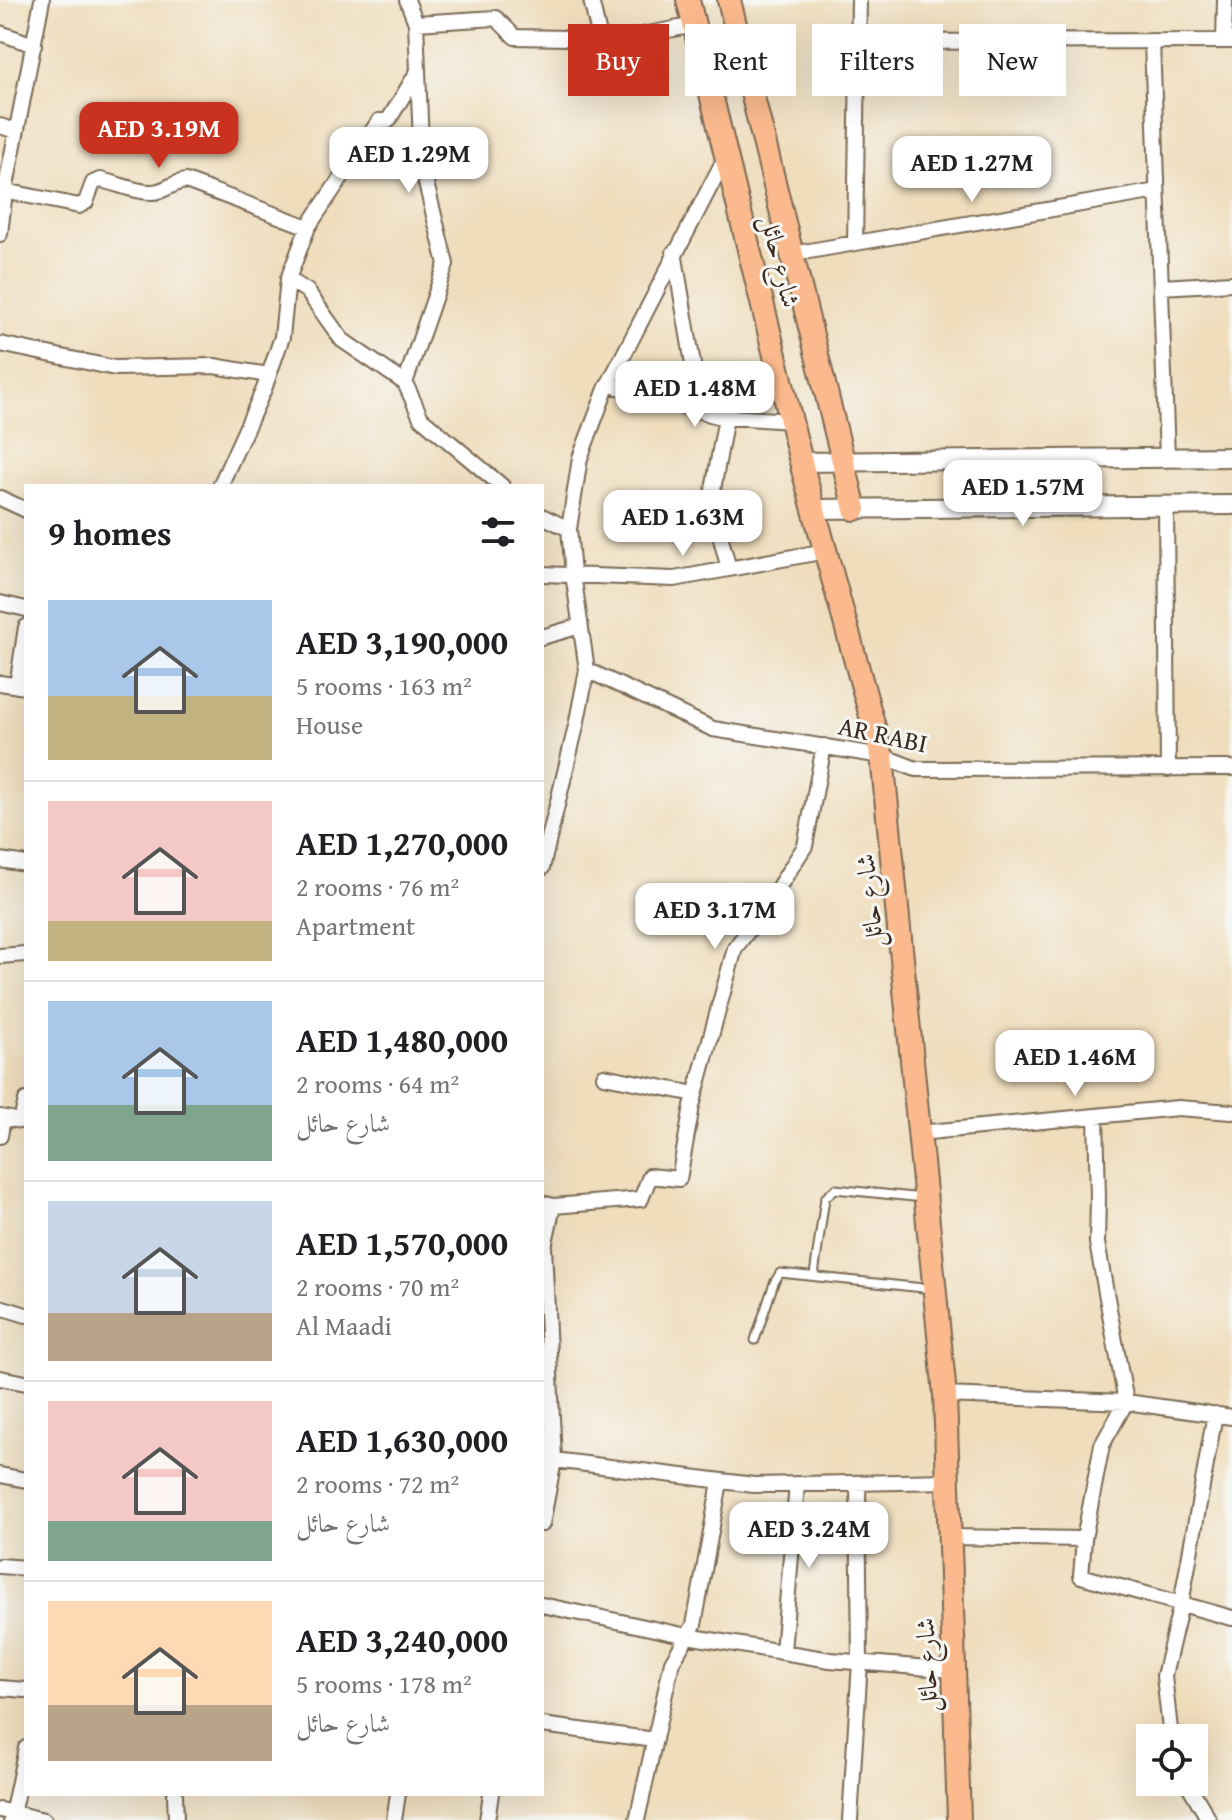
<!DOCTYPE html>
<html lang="en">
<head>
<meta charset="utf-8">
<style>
  body { margin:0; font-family:"Gentium Book Plus",Amiri,serif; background:#f6f6f6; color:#202124; height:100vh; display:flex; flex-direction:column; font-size:30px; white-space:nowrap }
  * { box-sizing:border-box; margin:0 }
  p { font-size:26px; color:#757577 }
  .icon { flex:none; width:44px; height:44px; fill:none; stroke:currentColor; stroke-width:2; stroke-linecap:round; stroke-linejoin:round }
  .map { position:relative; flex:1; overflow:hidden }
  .sheet { position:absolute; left:24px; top:484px; width:520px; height:1312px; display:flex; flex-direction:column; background:#fff; border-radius:0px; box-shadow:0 8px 32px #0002 }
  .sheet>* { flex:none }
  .hud { position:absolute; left:568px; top:24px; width:544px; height:72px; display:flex; gap:16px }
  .controls { position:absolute; left:1136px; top:1724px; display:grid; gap:16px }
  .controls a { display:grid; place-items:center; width:72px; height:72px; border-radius:0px; background:#fff; box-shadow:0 8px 32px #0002; font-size:40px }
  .price { position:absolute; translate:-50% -68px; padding:0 18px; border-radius:16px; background:#fff; color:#222; font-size:26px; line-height:52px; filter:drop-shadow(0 2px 4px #0008) }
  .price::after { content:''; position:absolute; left:50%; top:48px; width:24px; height:18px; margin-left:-12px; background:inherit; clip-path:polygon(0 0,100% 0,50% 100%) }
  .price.active { background:#c8321e; color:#fff }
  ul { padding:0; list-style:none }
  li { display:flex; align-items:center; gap:24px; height:200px; padding:0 24px }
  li+li { border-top:2px solid #e0e0e0 }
  li span { display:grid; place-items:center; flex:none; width:224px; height:160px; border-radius:0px; color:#555 }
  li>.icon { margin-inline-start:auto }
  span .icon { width:96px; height:96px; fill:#fffc; stroke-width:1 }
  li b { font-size:34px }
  h2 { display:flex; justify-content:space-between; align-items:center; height:96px; padding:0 24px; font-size:34px }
  .tag { padding:0 28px; border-radius:0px; background:#fff; box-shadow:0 8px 32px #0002; font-size:28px; line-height:72px }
  .tag.active { background:#c8321e; color:#fff }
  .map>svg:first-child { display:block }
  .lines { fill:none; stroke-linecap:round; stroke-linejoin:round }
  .service-casing { stroke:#7a6955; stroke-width:11 }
  .minor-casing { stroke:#7a6955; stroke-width:18 }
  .tertiary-casing { stroke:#7a6955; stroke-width:22 }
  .primary-casing { stroke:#7a6955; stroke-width:26 }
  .service { stroke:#fff; stroke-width:7 }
  .minor { stroke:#fff; stroke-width:14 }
  .tertiary { stroke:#fff; stroke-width:18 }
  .primary { stroke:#fbba8d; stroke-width:22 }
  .labels { text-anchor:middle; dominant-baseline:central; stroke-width:6; stroke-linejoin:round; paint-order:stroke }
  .street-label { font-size:26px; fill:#3b2a1e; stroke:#f6f6f2 }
</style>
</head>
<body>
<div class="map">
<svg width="1232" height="1820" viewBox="0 0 1232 1820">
  <rect width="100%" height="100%" fill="#f6f6f2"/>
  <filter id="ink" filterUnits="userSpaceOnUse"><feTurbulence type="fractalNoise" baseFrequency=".0125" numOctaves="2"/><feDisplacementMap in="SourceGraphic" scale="16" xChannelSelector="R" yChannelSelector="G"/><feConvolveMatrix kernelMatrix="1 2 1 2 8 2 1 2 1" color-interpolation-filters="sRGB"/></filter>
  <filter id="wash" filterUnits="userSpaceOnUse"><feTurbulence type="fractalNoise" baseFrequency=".006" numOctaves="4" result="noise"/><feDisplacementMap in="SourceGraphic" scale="32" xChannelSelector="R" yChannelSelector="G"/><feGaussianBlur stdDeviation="1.8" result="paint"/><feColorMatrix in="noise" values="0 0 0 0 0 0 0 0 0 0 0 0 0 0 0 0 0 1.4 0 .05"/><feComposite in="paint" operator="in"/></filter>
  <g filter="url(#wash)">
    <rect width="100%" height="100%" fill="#efddbc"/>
  </g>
  <g filter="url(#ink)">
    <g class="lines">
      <defs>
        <path id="service" d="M814,1275L825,1198L835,1189L923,1198
          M755,1340L774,1283L780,1273L933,1289"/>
        <path id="minor" d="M591,0L600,39
          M416,23L496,18L515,37L621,39L695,25
          M0,33L34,45
          M1152,41L1167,458
          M1224,41L1225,0
          M858,42L1232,41
          M0,126L16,131
          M5,191L79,206L86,202L93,183L100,180C117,183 134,192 150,192C164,193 172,182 186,181L308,227
          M0,234L5,191L42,0
          M855,243L859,0
          M674,252L701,411
          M792,254L1157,191
          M288,279L307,291L342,340L405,383L421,418L502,486
          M1161,287L1232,283
          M0,344L115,368L214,366L268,375
          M405,383L446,264L422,167L416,23L407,0
          M608,384L717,416L792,421
          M726,417L711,501L729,569
          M220,486L264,389L282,337L288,279L308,227L379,121H388L418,71
          M0,498L26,510
          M1166,506L1168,769
          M542,516L569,529
          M542,574L674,579L826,551
          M0,603L26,609
          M542,637L580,626
          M587,670L713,729L882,756L916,769L1232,768
          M0,683L26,687
          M17,686L26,627
          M0,860L26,864
          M542,868L576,726L587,670L573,574L569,529L580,458L606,389L726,156
          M0,956L26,954
          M604,1076L695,1094
          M1096,1116L1098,1198L1097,1243L1126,1402L1102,1445L1084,1539L1081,1576L1232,1618
          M0,1117L21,1121L26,1100
          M919,1133L1178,1108L1232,1112
          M0,1136L3,1118
          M542,1203L553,1206L641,1199L650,1176L679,1179L692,1106L735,948L764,910L805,846L824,746
          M0,1307L26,1315
          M0,1378L26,1383
          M945,1395L1126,1402L1232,1417
          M554,1460L754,1485L948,1481
          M0,1475L26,1480
          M542,1524L554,1460L544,1247L553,1206
          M950,1537L1084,1539
          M0,1566L26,1568
          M542,1605L687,1636L830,1660L954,1670
          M783,1652L797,1484
          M0,1688L26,1690
          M542,1725L655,1740
          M1171,1738L1164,1676L1181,1604L1215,1414
          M1187,1782L1209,1820
          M175,1794L176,1820
          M0,1810L44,1820
          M11,1820L26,1748
          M394,1820L398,1794
          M487,1820L491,1794
          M637,1820L672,1662L694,1625L720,1482
          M850,1820L860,1662L858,1483"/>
        <path id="tertiary" d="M802,462L1232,457
          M814,509L1232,505"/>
        <path id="primary" d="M688,0L803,470L882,756L945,1395L959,1820
          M729,0L855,509"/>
      </defs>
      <!-- service casing -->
      <use href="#service" class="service-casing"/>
      <!-- minor casing -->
      <use href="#minor" class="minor-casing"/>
      <!-- tertiary casing -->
      <use href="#tertiary" class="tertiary-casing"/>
      <!-- primary casing -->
      <use href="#primary" class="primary-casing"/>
      <!-- service -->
      <use href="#service" class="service"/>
      <!-- minor -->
      <use href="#minor" class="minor"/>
      <!-- tertiary -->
      <use href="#tertiary" class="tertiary"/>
      <!-- primary -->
      <use href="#primary" class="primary"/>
    </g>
  </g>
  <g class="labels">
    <!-- street labels -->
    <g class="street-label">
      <text transform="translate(781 261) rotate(76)">شارع حائل</text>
      <text transform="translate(883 734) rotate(12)">AR RABI</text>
      <text transform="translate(869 901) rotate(-96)">شارع حائل</text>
      <text transform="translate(926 1665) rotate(-92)">شارع حائل</text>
    </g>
  </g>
</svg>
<div class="controls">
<a><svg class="icon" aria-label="locate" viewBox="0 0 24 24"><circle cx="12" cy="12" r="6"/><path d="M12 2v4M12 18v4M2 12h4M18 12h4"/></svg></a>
</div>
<b class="price active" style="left:159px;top:170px">AED 3.19M</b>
<b class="price" style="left:409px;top:195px">AED 1.29M</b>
<b class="price" style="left:972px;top:204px">AED 1.27M</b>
<b class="price" style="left:695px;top:429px">AED 1.48M</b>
<b class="price" style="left:1023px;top:528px">AED 1.57M</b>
<b class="price" style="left:683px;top:558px">AED 1.63M</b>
<b class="price" style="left:715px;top:951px">AED 3.17M</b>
<b class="price" style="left:1075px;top:1098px">AED 1.46M</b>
<b class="price" style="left:809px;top:1570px">AED 3.24M</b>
<div class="hud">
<a class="tag active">Buy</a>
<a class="tag">Rent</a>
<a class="tag">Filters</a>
<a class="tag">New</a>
</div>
<section class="sheet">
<h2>9 homes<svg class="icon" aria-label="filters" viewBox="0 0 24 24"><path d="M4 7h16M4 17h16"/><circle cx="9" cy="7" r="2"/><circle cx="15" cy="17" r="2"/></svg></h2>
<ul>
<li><span style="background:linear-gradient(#a9c7e8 60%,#c2b280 0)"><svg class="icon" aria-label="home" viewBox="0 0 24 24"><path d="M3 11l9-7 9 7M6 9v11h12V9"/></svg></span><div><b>AED 3,190,000</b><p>5 rooms · 163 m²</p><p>House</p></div></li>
<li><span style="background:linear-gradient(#f6c9c9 75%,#c2b280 0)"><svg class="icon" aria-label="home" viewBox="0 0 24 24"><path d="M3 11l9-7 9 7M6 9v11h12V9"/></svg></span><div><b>AED 1,270,000</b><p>2 rooms · 76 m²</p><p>Apartment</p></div></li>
<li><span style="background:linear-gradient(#a9c7e8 65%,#7fa58c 0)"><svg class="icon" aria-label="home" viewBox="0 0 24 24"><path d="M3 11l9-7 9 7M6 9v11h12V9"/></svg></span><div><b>AED 1,480,000</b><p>2 rooms · 64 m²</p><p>شارع حائل</p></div></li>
<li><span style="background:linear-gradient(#c9d6e8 70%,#b9a48a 0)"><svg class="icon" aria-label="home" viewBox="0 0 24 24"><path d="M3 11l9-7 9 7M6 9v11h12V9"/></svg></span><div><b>AED 1,570,000</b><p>2 rooms · 70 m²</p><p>Al Maadi</p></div></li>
<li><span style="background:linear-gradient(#f6c9c9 75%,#7fa58c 0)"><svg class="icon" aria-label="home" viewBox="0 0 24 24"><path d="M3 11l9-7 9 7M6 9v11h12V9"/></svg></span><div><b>AED 1,630,000</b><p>2 rooms · 72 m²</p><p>شارع حائل</p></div></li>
<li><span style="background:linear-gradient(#ffd9b3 65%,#b9a48a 0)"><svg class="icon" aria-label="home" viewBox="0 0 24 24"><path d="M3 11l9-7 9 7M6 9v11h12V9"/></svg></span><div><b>AED 3,240,000</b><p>5 rooms · 178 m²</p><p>شارع حائل</p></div></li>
</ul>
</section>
</div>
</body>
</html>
